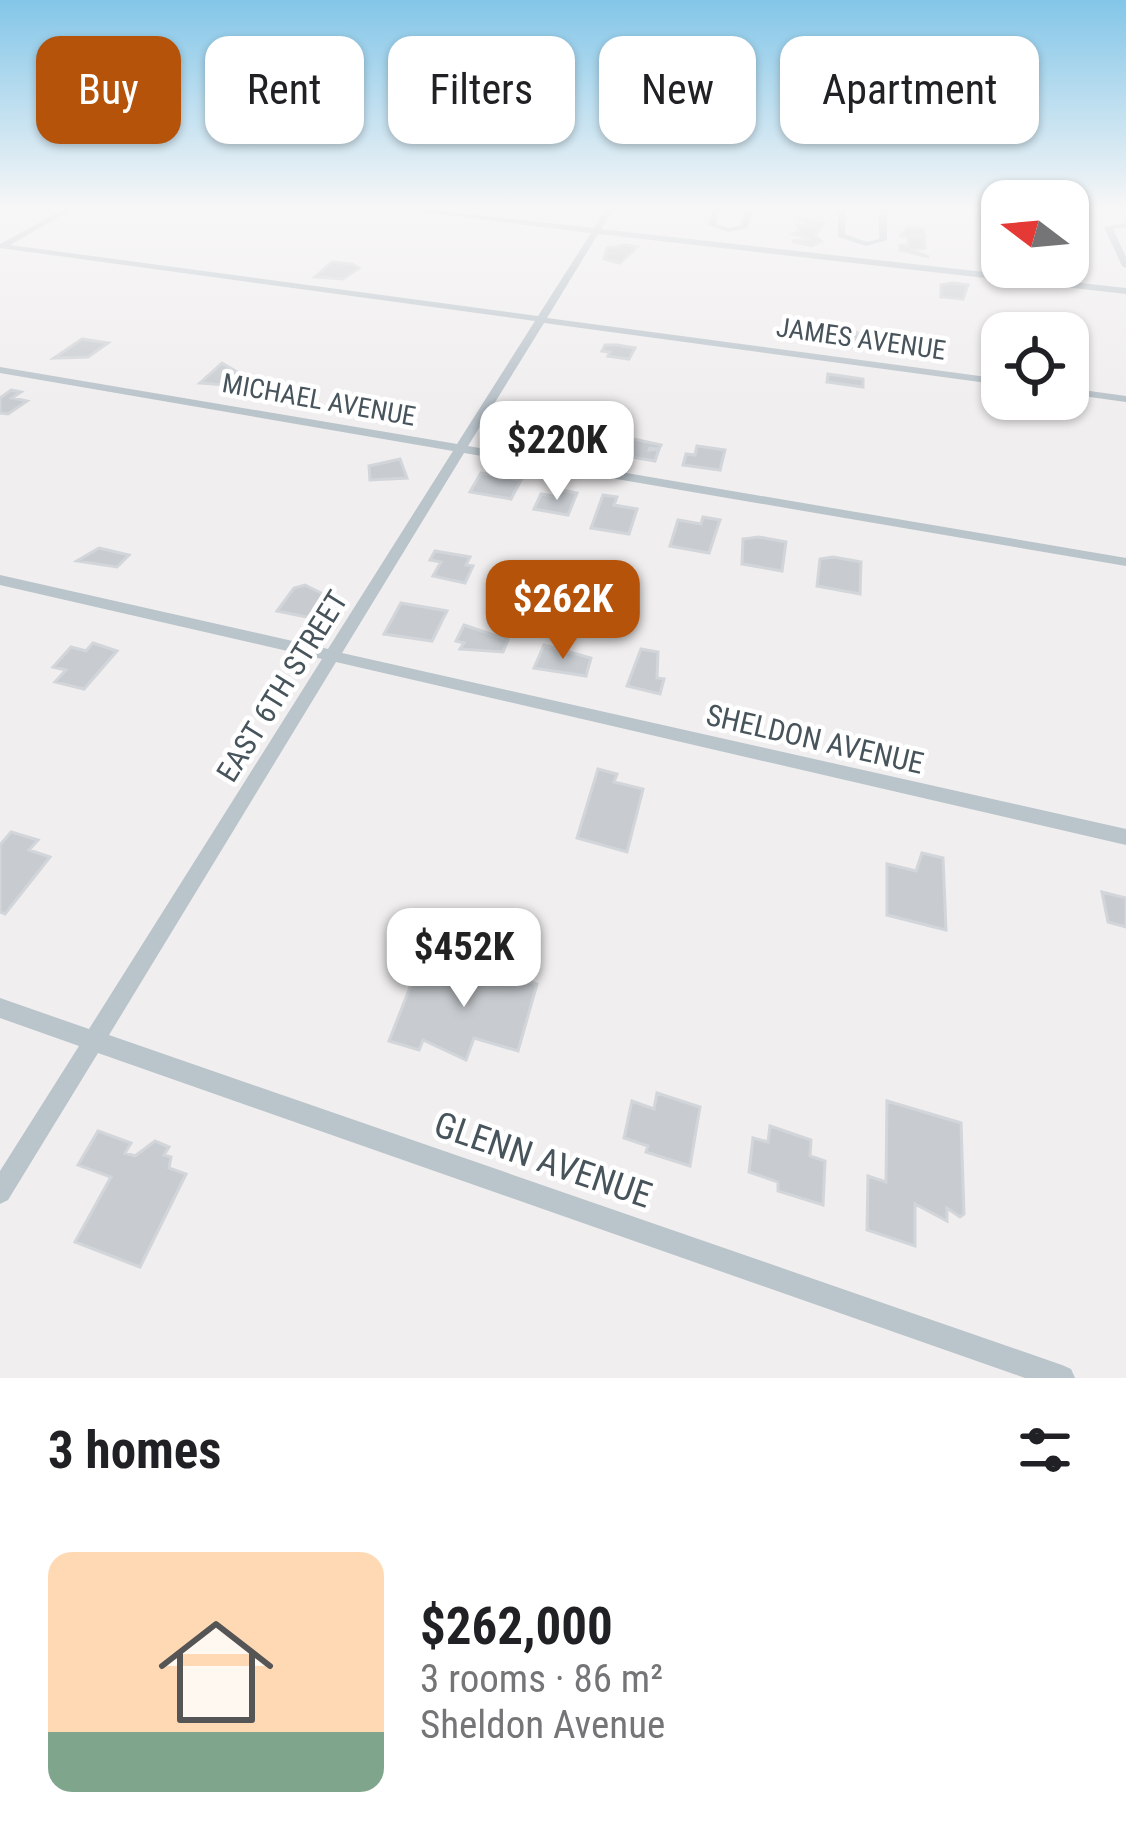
<!DOCTYPE html>
<html lang="en">
<head>
<meta charset="utf-8">
<style>
  body { margin:0; font-family:"Roboto Condensed",sans-serif; background:#f6f6f6; color:#202124; height:100vh; display:flex; flex-direction:column; font-size:45px; white-space:nowrap }
  * { box-sizing:border-box; margin:0 }
  p { font-size:39px; color:#757577 }
  .icon { flex:none; width:66px; height:66px; fill:none; stroke:currentColor; stroke-width:2; stroke-linecap:round; stroke-linejoin:round }
  .map { position:relative; height:1378px; overflow:hidden }
  .details { display:flex; flex-direction:column; background:#fff; flex:1 }
  .details>* { flex:none }
  .hud { position:absolute; left:36px; top:36px; width:1056px; height:108px; display:flex; gap:24px }
  .needle { width:78px; rotate:286deg }
  .buttons { position:absolute; left:981px; top:180px; display:grid; gap:24px }
  .buttons a { display:grid; place-items:center; width:108px; height:108px; border-radius:24px; background:#fff; box-shadow:0 3px 9px #0004; font-size:60px }
  .price { position:absolute; translate:-50% -102px; padding:0 27px; border-radius:24px; background:#fff; color:#222; font-size:39px; line-height:78px; filter:drop-shadow(0 3px 6px #0008) }
  .price::after { content:''; position:absolute; left:50%; top:72px; width:36px; height:27px; margin-left:-18px; background:inherit; clip-path:polygon(0 0,100% 0,50% 100%) }
  .price.current { background:#b45309; color:#fff }
  ul { padding:0; list-style:none }
  li { display:flex; align-items:center; gap:36px; height:300px; padding:0 48px }
  li span { display:grid; place-items:center; flex:none; width:336px; height:240px; border-radius:24px; color:#555 }
  li>.icon { margin-inline-start:auto }
  span .icon { width:144px; height:144px; fill:#fffc; stroke-width:1 }
  li b { font-size:51px }
  h2 { display:flex; justify-content:space-between; align-items:center; height:144px; padding:0 48px; font-size:51px }
  .tag { padding:0 42px; border-radius:24px; background:#fff; box-shadow:0 3px 9px #0004; font-size:42px; line-height:108px }
  .tag.current { background:#b45309; color:#fff }
  .map>svg:first-child { display:block }
  .building { fill:#c8ccd0; stroke:#d2d5d9; stroke-width:3 }
  .lines { fill:none; stroke-linecap:round; stroke-linejoin:round }
  .minor { fill:#bac4cb; fill-rule:evenodd }
  .secondary { fill:#bac7cf; fill-rule:evenodd }
  .labels { text-anchor:middle; dominant-baseline:central; stroke-width:9; stroke-linejoin:round; paint-order:stroke }
  .far-street-label { font-size:27px; fill:#47545b; stroke:#fff }
  .street-label { font-size:30px; fill:#47545b; stroke:#fff }
  .near-street-label { font-size:36px; fill:#47545b; stroke:#fff }
</style>
</head>
<body>
<div class="map">
<svg width="1126" height="1378" viewBox="0 0 1126 1378">
  <rect width="100%" height="100%" fill="#f0eeee"/>
  <!-- building -->
  <path class="building" d="M797,217L824,223L815,236L821,241L812,246L792,241L811,239L793,234L800,231L797,225L814,226Z
    M908,227L923,229L924,234L910,236L924,237L925,248L910,250L929,257L900,250V245L908,246V237L901,236Z
    M627,245L637,247L620,263L604,259L607,248Z
    M332,262L352,264L359,268L343,279L315,277Z
    M952,283L968,285L963,299L941,297V285Z
    M846,327L870,339L852,347L830,336Z
    M82,339L108,343L88,357L54,358Z
    M605,345H617L635,348L629,359L608,356L610,352L602,351Z
    M222,363L239,373L226,385L200,383Z
    M828,374L863,379V387L827,382Z
    M11,390L21,392L12,398L27,401L8,414L0,413V398Z
    M517,423L531,425L529,429L559,435L554,444L501,433Z
    M629,438L661,445L659,449L650,448L649,450L659,449L655,461L619,455Z
    M697,446L725,450L720,470L683,465L686,454L695,455Z
    M400,459L407,478L370,480L369,466Z
    M481,473L521,480L511,499L470,492Z
    M562,490L577,493L568,515L534,509L541,494L558,497Z
    M603,495L617,497L614,505L637,509L629,534L591,528Z
    M703,517L720,520L709,553L670,546L678,520L701,524Z
    M759,537L786,542L782,571L742,564L743,539Z
    M99,548L129,555L117,567L77,561Z
    M435,551L470,557L466,565L473,566L465,583L433,576L441,562L430,560Z
    M833,557L861,562L860,594L817,586L820,559Z
    M305,585L327,596L312,618L277,611L294,588Z
    M401,603L447,611L432,641L384,634Z
    M464,625L508,640L503,652L460,649L464,643L456,641Z
    M93,643L117,651L84,689L55,682L66,670L53,667L71,647L86,651Z
    M544,645L591,658L586,676L534,668Z
    M641,649L658,652L657,678L664,679L660,694L627,686Z
    M598,769L617,774L614,782L643,789L627,852L577,838Z
    M11,832L38,840L29,850L50,857L5,914L0,912V845Z
    M922,853L943,858L946,930L887,915V864L916,871Z
    M1102,892L1126,898V927L1108,922Z
    M449,960L537,984L518,1051L474,1038L466,1060L423,1040L419,1050L389,1041L416,972L441,980Z
    M657,1093L700,1107L690,1166L646,1152L648,1146L624,1138L632,1101L654,1109Z
    M887,1101L961,1123L964,1214L960,1217L947,1208V1221L915,1204V1246L867,1230L868,1176L886,1182Z
    M770,1126L811,1140L810,1156L825,1161L823,1205L778,1191V1182L749,1172L753,1138L768,1142Z
    M98,1131L131,1143L125,1153L135,1156L155,1141L169,1147L164,1155L171,1157L169,1168L186,1174L140,1267L75,1242L111,1177L78,1165Z"/>
  <g class="lines">
    <!-- minor -->
    <path class="minor" d="M66,208H75L10,245L538,316L591,233L389,208H413L594,228L606,208H614L601,229L1126,288V294L598,234L547,318L1002,379V385L544,323L468,446L1126,558V566L464,453L342,653L1126,829V845L336,662L109,1035L1062,1365L1071,1369L1075,1378H1025L98,1053L8,1200L0,1204V1171L79,1046L0,1018V998L89,1029L322,659L0,585V575L328,649L453,451L0,373V367L457,444L535,321L0,248V244Z
      M712,208H720L716,224L729,228L741,225L746,208H754L747,228L729,232L708,225Z
      M838,208H846L845,234L867,242L879,239V208H887V240L866,246L838,237Z
      M1002,211V215L986,217L992,248L1002,255V261L984,249L978,215Z
      M1126,223V227L1113,229L1126,257V268L1122,266L1104,227Z
      M1068,388L1126,396V402L1068,394Z"/>
    <!-- secondary -->
    <path class="secondary" d="M1115,208H1126V212L1116,210Z"/>
  </g>
  <!-- sky -->
  <linearGradient id="sky" x2="0" y2="1"><stop stop-color="#83c6e8"/><stop offset="0.52" stop-color="#f8f7f7"/><stop offset="1" stop-color="#f8f7f7" stop-opacity="0"/></linearGradient>
  <rect width="1126" height="401" fill="url(#sky)"/>
  <g class="labels">
    <!-- far-street labels -->
    <g class="far-street-label">
      <text transform="translate(861 339) rotate(8)">JAMES AVENUE</text>
      <text transform="translate(319 400) rotate(10)">MICHAEL AVENUE</text>
    </g>
    <!-- street labels -->
    <g class="street-label">
      <text transform="translate(282 686) rotate(-58)">EAST 6TH STREET</text>
      <text transform="translate(815 739) rotate(13)">SHELDON AVENUE</text>
    </g>
    <!-- near-street labels -->
    <g class="near-street-label">
      <text transform="translate(543 1160) rotate(19)">GLENN AVENUE</text>
    </g>
  </g>
</svg>
<div class="buttons">
<a><svg class="needle" viewBox="-14 -14 28 28"><path d="M0-13l5 13h-10z" fill="#e53935"/><path d="M0 13l5-13h-10z" fill="#757577"/></svg></a>
<a><svg class="icon" aria-label="locate" viewBox="0 0 24 24"><circle cx="12" cy="12" r="6"/><path d="M12 2v4M12 18v4M2 12h4M18 12h4"/></svg></a>
</div>
<b class="price" style="left:557px;top:503px">$220K</b>
<b class="price current" style="left:563px;top:662px">$262K</b>
<b class="price" style="left:464px;top:1010px">$452K</b>
<div class="hud">
<a class="tag current">Buy</a>
<a class="tag">Rent</a>
<a class="tag">Filters</a>
<a class="tag">New</a>
<a class="tag">Apartment</a>
</div>
</div>
<section class="details">
<h2>3 homes<svg class="icon" aria-label="filters" viewBox="0 0 24 24"><path d="M4 7h16M4 17h16"/><circle cx="9" cy="7" r="2"/><circle cx="15" cy="17" r="2"/></svg></h2>
<ul>
<li><span style="background:linear-gradient(#ffd9b3 75%,#7fa58c 0)"><svg class="icon" aria-label="home" viewBox="0 0 24 24"><path d="M3 11l9-7 9 7M6 9v11h12V9"/></svg></span><div><b>$262,000</b><p>3 rooms · 86 m²</p><p>Sheldon Avenue</p></div></li>
</ul>
</section>
</body>
</html>
